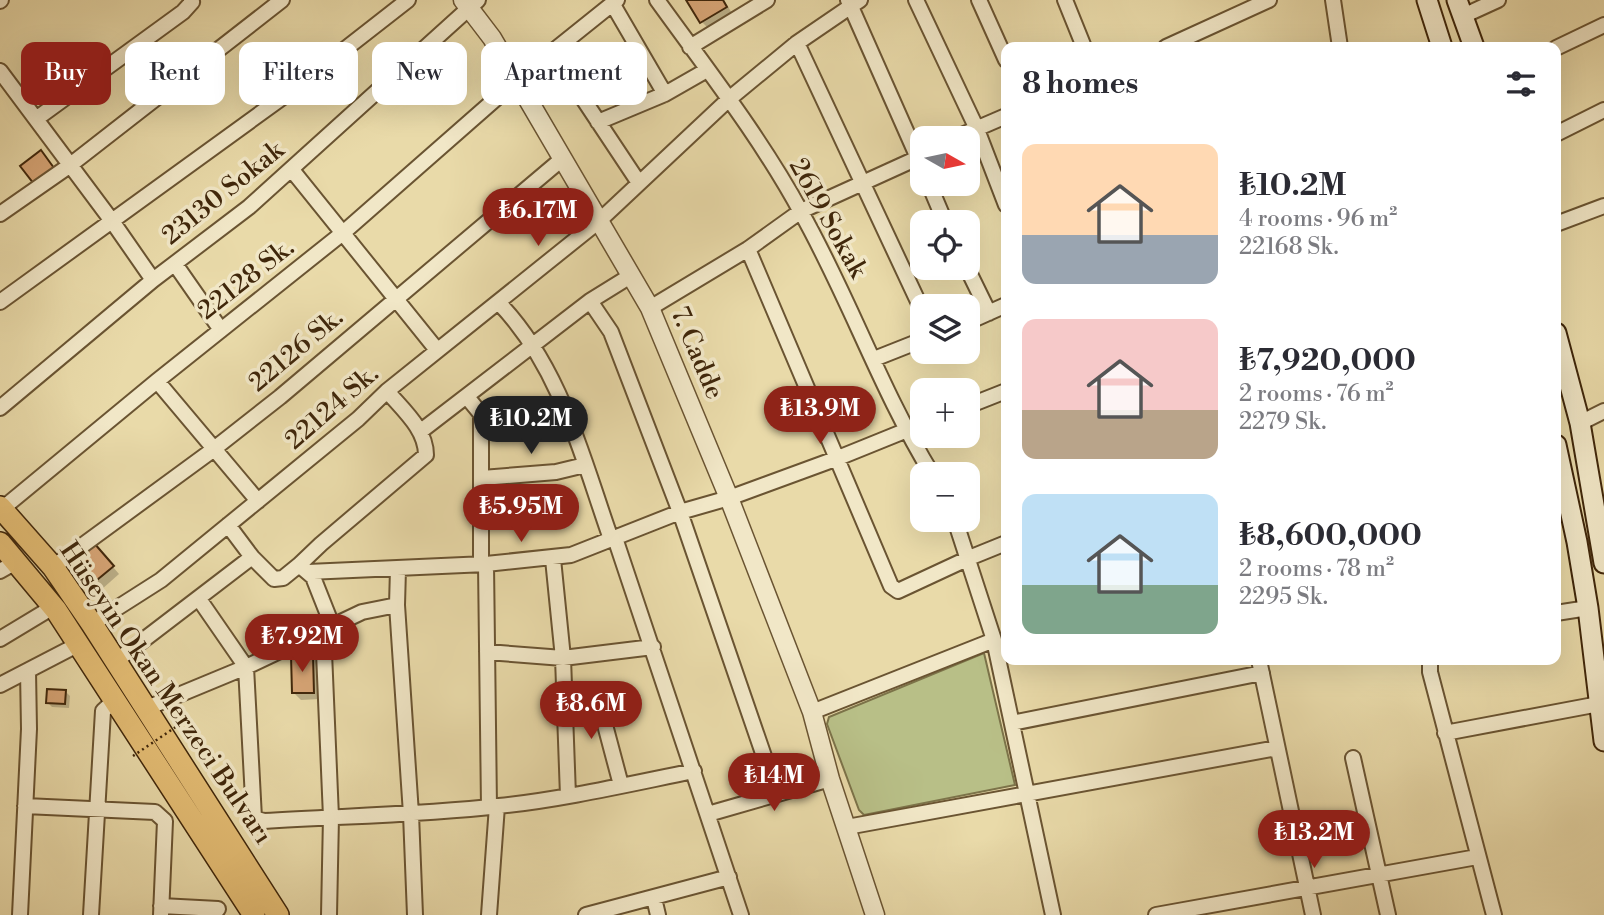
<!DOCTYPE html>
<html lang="en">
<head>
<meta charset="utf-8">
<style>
  body { margin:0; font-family:"Libre Bodoni",serif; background:#f7f7f7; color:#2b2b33; height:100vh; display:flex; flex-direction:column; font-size:26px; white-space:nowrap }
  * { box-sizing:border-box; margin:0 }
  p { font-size:23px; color:#7c7c81 }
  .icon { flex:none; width:38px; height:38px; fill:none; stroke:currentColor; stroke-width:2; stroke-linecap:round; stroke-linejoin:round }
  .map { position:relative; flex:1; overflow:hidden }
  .panel { position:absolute; left:1001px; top:42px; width:560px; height:623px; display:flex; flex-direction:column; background:#fff; border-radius:14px; box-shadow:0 7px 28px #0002 }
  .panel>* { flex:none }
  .top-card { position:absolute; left:21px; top:42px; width:665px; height:63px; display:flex; gap:14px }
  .needle { width:46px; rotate:99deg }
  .controls { position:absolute; left:910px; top:126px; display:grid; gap:14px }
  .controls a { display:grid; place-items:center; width:70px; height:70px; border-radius:14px; background:#fff; box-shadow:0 7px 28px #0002; font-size:35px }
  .price { position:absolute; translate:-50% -60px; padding:0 16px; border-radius:24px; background:#8f2418; color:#fff; font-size:23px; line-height:46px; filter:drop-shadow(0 2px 4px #0008) }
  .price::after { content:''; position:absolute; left:50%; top:42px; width:21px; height:16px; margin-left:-10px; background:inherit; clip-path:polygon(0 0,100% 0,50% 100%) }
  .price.on { background:#222; color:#fff }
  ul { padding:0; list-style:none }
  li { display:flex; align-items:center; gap:21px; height:175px; padding:0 21px }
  li span { display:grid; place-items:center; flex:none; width:196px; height:140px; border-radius:14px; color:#555 }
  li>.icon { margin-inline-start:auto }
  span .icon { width:84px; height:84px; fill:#fffc; stroke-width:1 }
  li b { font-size:30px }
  h2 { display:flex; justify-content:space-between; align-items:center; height:84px; padding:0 21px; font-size:30px }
  .pill { padding:0 24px; border-radius:14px; background:#fff; box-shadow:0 7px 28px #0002; font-size:24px; line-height:63px }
  .pill.on { background:#8f2418; color:#fff }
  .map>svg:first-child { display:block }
  .green { fill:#b8bf87; stroke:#7c7349; stroke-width:2 }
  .shadow { fill:#0003 }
  .building { fill:#d6a475; stroke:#40270b; stroke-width:2 }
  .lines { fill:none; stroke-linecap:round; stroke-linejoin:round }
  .minor-casing { stroke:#6a5432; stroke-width:18 }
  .tertiary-casing { stroke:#6a5432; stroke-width:21 }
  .secondary-casing { stroke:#40270b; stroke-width:23 }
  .primary-casing { stroke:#40270b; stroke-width:24 }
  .path { stroke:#40270b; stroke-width:2.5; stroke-dasharray:2 3.5; stroke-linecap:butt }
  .minor { stroke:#f1e7c7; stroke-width:14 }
  .tertiary { stroke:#f1e7c7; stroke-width:18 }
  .secondary { stroke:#f1e7c7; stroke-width:19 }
  .primary { stroke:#e4bd74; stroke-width:21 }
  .path-bridge { stroke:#40270b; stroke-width:2.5; stroke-dasharray:2 3.5; stroke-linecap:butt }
  .labels { text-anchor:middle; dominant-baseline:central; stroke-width:7; stroke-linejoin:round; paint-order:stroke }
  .street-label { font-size:26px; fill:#40270b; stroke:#f1e7c7 }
</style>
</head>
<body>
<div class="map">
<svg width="1604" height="915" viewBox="0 0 1604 915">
  <rect width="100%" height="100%" fill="#e9daa9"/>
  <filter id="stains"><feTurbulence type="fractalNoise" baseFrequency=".00286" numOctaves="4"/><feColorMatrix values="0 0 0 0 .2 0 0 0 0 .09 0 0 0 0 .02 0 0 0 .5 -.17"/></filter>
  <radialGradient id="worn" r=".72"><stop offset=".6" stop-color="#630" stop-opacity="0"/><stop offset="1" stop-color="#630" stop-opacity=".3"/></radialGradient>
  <!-- green -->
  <path class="green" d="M984,653L1015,785L864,815L859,810L827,724L829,717Z"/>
  <!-- shadow -->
  <path class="shadow" d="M689,0H724L733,15L709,29L702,22Z
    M101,553L119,574L101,590L76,562Z
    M312,657L319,664L320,699L301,700L294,693Z
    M65,691L70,696L69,708L52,707L48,703Z"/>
  <!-- building -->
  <path class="building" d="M686,0H723L727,7L700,23Z
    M41,150L54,168L34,184L20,166Z
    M94,543L114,566L92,584L73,562Z
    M291,655H313L314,693H292Z
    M47,689L66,690L65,704L46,703Z"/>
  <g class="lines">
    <defs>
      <path id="minor" d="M657,0C706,68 761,138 801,212C849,297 881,391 932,474
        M848,0L922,167
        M916,0L976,127L1006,205
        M979,0L1006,60
        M1065,0L1084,47
        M1333,0L1340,47
        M0,1L1,0
        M612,3L665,94
        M1463,16L1498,0
        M797,43L922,310
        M690,47L767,0
        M1166,47L1269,0
        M1556,48L1604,25
        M552,52L639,183
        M0,71L112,221L153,280
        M36,119L183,12L192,2L191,0
        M598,122L665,94L707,70
        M1556,134L1604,110
        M955,138L1006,116
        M292,170L437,350
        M929,184L945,222
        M0,214L69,166L282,0
        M1556,224L1604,206
        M748,249L891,586L898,591L969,558L1006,543
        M175,264L221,330
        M967,268L989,313
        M590,301L611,332L680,512L777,794
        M0,302L294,89L408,0
        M498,302C561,367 582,457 611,539
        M650,308L748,249L801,211L922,156
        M968,322L1006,305
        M874,359L922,340
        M157,381L258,501
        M467,397L481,414V564
        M968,406L1006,391
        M0,408L153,280L249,207L478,0
        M1580,423L1604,411
        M421,431L590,301L632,275
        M482,478L556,472L585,465
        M2,509L157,381L344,232L516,81L617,0
        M955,520L994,640L1053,915
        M228,525L252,557L274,579L283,578L299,565L313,577L332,625
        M615,538L741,915
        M553,559L563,658L568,796
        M486,564L489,807
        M299,565L321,544L426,455C426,429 403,410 387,391
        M53,567L210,452L280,397L562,159
        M398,569L397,605L411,814L415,915
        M0,571L16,562
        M308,572L486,564L571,555L680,512L729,498L838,458L922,424
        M199,599L246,667L254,818L264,821C342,816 421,815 499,806C565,799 629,784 694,771
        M1556,613L1588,608
        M92,624L161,580L331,441L358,419L387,391L599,221L729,99L797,43L860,0
        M323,629L331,817L329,915
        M0,639L53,607
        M487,652L563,658L653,647
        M1259,660L1313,915
        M1430,660V672L1494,915
        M116,661L252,557
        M0,685L77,645
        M565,692L596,691L621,785
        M147,708L246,667L362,612L397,605
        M812,712L994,640
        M1012,723L1262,673
        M1445,733L1599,704
        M1353,758L1388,915
        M25,806L155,812L165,821L161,915
        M708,814L830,779
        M847,827L1277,748
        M654,898L658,915
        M161,906L218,909
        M20,915L29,729L28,671
        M91,915L103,711L115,700
        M489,915L497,806
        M586,915L729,877
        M1156,915L1477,857"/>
      <path id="tertiary" d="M463,0L492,38L650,308L729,498L812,712L830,779L875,915"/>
      <path id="secondary" d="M1427,0L1442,47
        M1457,0L1474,47
        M1556,333L1580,423L1604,563
        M1556,445L1577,542L1588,608L1604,741"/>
      <path id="primary" d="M0,507L53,567L92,624L278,915
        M0,543L56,610L254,915"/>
    </defs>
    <!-- minor casing -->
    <use href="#minor" class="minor-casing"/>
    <!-- tertiary casing -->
    <use href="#tertiary" class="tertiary-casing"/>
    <!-- secondary casing -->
    <use href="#secondary" class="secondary-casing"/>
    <!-- primary casing -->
    <use href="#primary" class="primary-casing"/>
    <!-- path -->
    <path class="path" d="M183,722L193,742"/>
    <!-- minor -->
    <use href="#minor" class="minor"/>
    <!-- tertiary -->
    <use href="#tertiary" class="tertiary"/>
    <!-- secondary -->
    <use href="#secondary" class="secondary"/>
    <!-- primary -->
    <use href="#primary" class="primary"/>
    <!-- path-bridge -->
    <path class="path-bridge" d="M133,756L183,722"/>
  </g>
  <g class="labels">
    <!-- street labels -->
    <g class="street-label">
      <text transform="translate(223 193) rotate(-39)">23130 Sokak</text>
      <text transform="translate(828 218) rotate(61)">2619 Sokak</text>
      <text transform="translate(246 279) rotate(-38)">22128 Sk.</text>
      <text transform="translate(296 350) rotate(-40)">22126 Sk.</text>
      <text transform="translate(697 353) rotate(67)">7. Cadde</text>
      <text transform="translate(332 407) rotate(-41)">22124 Sk.</text>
      <text transform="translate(166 693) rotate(56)">Hüseyin Okan Merzeci Bulvarı</text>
    </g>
  </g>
  <rect width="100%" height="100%" filter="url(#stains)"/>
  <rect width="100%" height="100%" fill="url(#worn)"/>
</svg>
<div class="controls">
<a><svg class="needle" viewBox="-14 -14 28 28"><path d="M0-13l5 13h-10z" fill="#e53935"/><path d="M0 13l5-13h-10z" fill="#7c7c81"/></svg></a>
<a><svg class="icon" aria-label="locate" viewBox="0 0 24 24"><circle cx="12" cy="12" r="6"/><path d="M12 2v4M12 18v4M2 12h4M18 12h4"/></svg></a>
<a><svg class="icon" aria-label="layers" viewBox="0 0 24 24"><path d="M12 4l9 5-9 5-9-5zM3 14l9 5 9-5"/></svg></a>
<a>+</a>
<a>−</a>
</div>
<b class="price" style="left:538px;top:248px">₺6.17M</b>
<b class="price" style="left:820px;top:446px">₺13.9M</b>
<b class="price on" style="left:531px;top:456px">₺10.2M</b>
<b class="price" style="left:521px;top:544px">₺5.95M</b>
<b class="price" style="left:302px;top:674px">₺7.92M</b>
<b class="price" style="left:591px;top:741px">₺8.6M</b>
<b class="price" style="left:774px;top:813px">₺14M</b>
<b class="price" style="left:1314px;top:870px">₺13.2M</b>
<div class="top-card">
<a class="pill on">Buy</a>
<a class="pill">Rent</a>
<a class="pill">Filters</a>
<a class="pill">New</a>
<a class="pill">Apartment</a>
</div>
<section class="panel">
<h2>8 homes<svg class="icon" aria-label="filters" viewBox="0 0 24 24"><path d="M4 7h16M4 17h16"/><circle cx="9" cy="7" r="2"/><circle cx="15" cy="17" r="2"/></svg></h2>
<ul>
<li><span style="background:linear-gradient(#ffd9b3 65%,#9aa5b1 0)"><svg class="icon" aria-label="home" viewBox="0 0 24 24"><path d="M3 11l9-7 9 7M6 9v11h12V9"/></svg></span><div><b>₺10.2M</b><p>4 rooms · 96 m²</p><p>22168 Sk.</p></div></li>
<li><span style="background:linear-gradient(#f6c9c9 65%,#b9a48a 0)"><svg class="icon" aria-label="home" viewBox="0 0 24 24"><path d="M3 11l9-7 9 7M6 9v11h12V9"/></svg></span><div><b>₺7,920,000</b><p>2 rooms · 76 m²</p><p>2279 Sk.</p></div></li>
<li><span style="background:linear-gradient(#bfe0f5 65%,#7fa58c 0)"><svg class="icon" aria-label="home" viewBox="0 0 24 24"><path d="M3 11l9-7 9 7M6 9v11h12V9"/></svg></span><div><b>₺8,600,000</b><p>2 rooms · 78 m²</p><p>2295 Sk.</p></div></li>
</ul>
</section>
</div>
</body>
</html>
